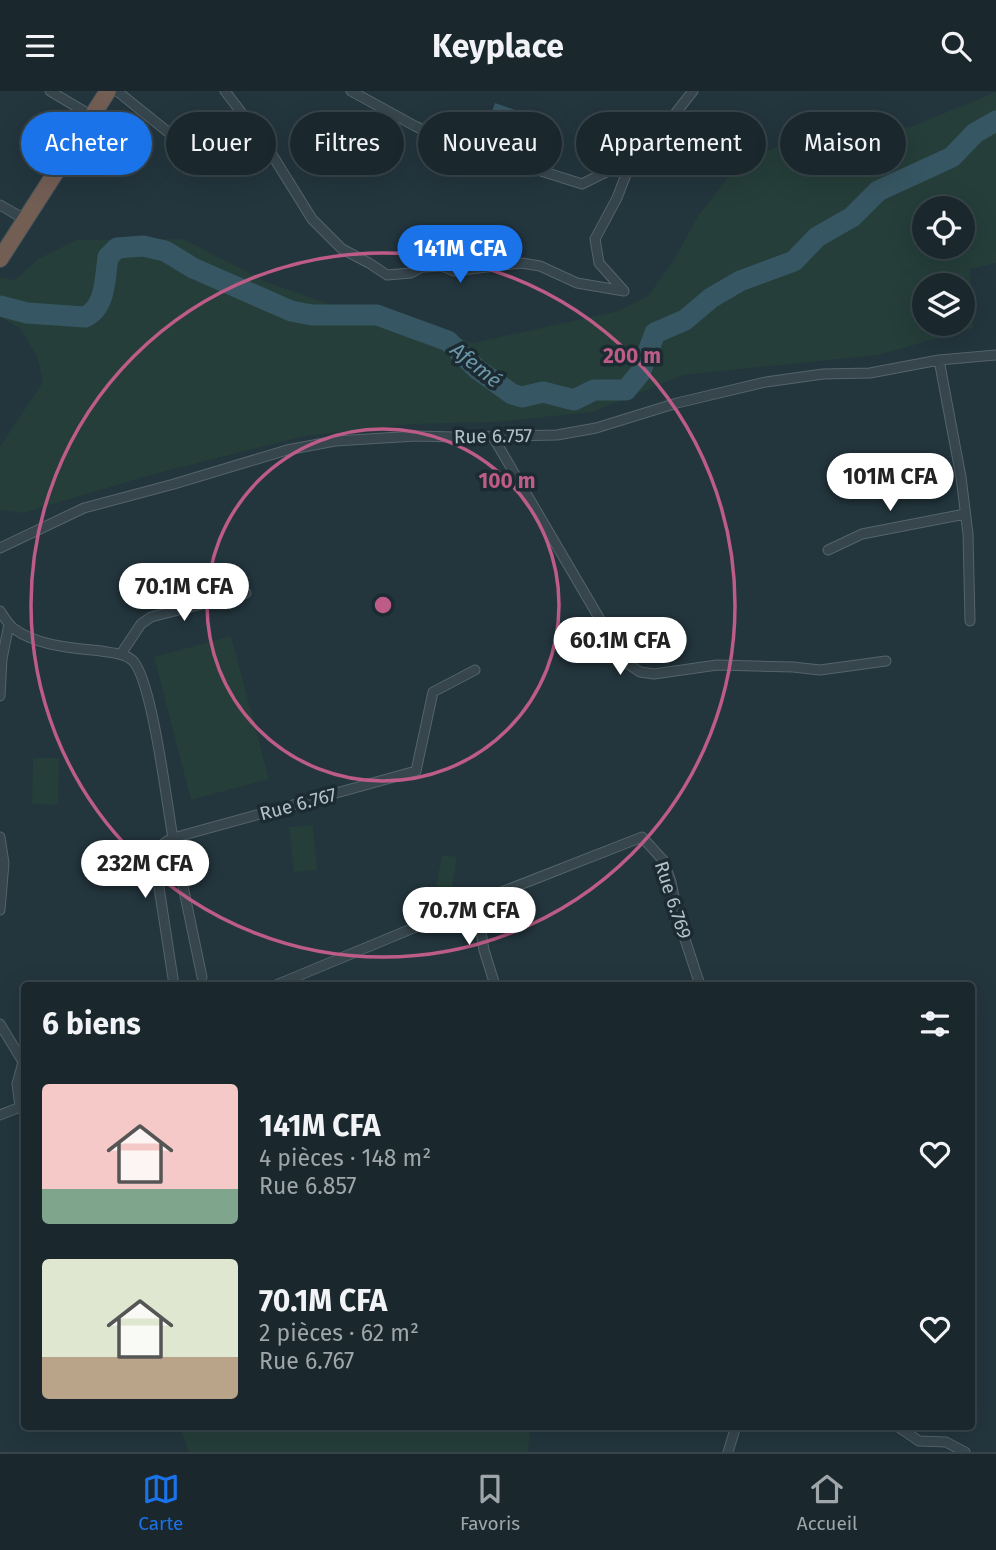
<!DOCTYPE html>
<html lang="fr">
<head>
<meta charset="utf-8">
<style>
  body { margin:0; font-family:"Fira Sans",sans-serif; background:#27343a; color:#f1f3f6; height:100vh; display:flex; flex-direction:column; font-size:26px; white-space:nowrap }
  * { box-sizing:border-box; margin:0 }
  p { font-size:23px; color:#9fa6aa }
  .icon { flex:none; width:38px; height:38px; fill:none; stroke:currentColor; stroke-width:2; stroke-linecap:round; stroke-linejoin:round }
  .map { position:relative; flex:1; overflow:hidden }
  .sheet { position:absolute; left:21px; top:891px; width:954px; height:448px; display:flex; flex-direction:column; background:#1a282e; border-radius:7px; box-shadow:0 7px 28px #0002,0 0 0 2px #38444a }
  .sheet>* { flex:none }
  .guide { position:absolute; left:21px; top:21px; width:956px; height:63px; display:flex; gap:14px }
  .tools { position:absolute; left:912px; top:105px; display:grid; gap:14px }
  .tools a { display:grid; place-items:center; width:63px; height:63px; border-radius:50%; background:#1a282e; box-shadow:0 7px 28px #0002,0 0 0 2px #38444a; font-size:35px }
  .price { position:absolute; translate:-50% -60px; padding:0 16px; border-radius:24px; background:#fff; color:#222; font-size:23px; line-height:46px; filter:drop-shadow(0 2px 4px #0008) }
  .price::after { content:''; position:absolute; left:50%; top:42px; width:21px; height:16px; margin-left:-10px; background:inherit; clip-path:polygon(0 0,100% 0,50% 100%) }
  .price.active { background:#1a73e8; color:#fff }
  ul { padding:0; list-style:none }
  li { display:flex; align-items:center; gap:21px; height:175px; padding:0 21px }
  li span { display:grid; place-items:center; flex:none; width:196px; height:140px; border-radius:7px; color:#555 }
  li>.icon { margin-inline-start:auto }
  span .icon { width:84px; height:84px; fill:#fffc; stroke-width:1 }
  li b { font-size:30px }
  h2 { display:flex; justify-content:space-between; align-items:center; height:84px; padding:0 21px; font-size:30px }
  .chip { padding:0 24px; border-radius:32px; background:#1a282e; box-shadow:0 7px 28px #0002,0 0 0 2px #38444a; font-size:24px; line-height:63px }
  .chip.active { background:#1a73e8; color:#fff }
  header { display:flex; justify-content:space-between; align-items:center; height:91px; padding:0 21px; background:#1a282e; font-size:32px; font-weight:700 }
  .dock { display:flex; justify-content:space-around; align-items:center; height:98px; border-top:2px solid #38444a; background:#1a282e; font-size:19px; color:#9fa6aa }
  .dock a { display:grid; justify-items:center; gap:4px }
  .dock .active { color:#1a73e8 }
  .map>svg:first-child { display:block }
  .green { fill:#253e39; fill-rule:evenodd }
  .water { fill:#375663 }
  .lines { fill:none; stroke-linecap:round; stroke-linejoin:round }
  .river { stroke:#375663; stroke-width:21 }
  .street-casing { stroke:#55646b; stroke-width:11 }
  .highway-casing { stroke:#425158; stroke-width:18 }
  .street { stroke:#37464d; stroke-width:9 }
  .highway { stroke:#735e54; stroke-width:16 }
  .ring { fill:none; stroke:#bc5c87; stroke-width:3.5 }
  .labels { text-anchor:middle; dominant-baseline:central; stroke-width:7; stroke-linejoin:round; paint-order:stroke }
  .street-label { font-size:19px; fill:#b3c1c8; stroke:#1c2b32 }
  .water-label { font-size:21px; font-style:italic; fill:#6c96a7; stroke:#1c2b32 }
  .centre { fill:#bc5c87; stroke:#1c2b32; stroke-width:3.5 }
  .ring-label { font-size:21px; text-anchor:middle; font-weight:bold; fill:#bc5c87; stroke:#1c2b32; stroke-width:7; stroke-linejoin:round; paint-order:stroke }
</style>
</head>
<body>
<header><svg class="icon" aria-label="menu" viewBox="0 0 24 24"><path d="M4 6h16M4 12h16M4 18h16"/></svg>Keyplace<svg class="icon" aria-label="search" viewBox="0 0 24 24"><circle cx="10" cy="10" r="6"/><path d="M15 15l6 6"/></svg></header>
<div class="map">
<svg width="996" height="1361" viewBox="0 0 996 1361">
  <rect width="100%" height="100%" fill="#23353d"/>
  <!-- green -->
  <path class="green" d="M996,1V172L970,178L973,237L878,264L683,284L593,321L497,331L413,333L305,345L154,383L23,422L0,419V355L43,291L37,265L20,237L0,226V186L15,189L38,168L76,149L184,148L266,191L327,212L395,224L473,252L618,220L648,205L673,170L698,125L737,74L791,49L910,36ZM962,117V156H924V117ZM962,194V233H924V194Z
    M231,545L269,688L191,709L154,566Z
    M33,667H59L58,714L32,713Z
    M313,734L317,779L294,781L289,736Z
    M442,764L457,766L452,798L436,795Z
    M179,1335H530L528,1361H189Z"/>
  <!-- water -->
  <path class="water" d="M495,12L521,21L516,35L490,26Z
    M490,28L516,36L511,50L485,41Z"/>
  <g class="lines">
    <!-- river -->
    <path class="river" d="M0,215L27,222L85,226C106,217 105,186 108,166L117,157L143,155L165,160L193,177L291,220L312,224H377L448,250L477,278L512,303L522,306L543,301L574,309L594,299H626L640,282L655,242L685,229L711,207L740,190L794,170L817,146L852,126L878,100L952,66L975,42L996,30"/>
    <defs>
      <path id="street" d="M50,0L92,25
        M117,0L199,66
        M225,0L266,54L312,128L342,158L369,172L387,184L411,182L422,176L442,175L454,180L521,172L540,175L577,192L624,200L599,172L595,148L617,107L632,68
        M351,0L415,35L447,50L582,93L632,68L670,29L693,0
        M72,56L133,73
        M0,114L26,129
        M939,269L961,386L968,443L970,530
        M493,346L608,542L628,573L640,581L654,583L717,574L793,576L820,579L886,570
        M0,457L84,417L174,393L287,359L335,350L416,345L455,346L557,344L596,337L677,312L766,291L823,283L870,282L939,269L996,264
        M828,459L862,443L965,423
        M0,520C4,526 8,533 13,537C36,555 74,557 101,560C112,562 124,562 132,569C152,586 167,715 173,747L416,680L433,601L475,579
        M121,563L141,533L151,526L246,502
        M0,605L2,568L9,533
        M0,746L4,772L0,819
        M476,811L484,859L495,894
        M174,894L156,777C157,762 158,753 173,747L202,886
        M276,894L476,811L642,746L663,769L671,791L679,830L700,894
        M0,933L23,971L17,993L20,1016
        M0,1024L23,1015
        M897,1335L919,1350L946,1351L965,1361
        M728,1361L736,1335"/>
      <path id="highway" d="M0,168L108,0"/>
    </defs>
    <!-- street casing -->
    <use href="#street" class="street-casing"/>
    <!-- highway casing -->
    <use href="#highway" class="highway-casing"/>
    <!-- street -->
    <use href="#street" class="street"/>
    <!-- highway -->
    <use href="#highway" class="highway"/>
  </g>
  <!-- distance rings -->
  <g class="ring">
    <circle cx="383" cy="514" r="176"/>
    <circle cx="383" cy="514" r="352"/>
  </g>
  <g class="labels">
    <!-- street labels -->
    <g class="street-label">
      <text transform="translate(493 345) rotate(-1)">Rue 6.757</text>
      <text transform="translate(298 713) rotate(-15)">Rue 6.767</text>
      <text transform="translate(673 809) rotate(72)">Rue 6.769</text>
    </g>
    <!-- water labels -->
    <g class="water-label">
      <text transform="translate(476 274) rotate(39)">Afemé</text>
    </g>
  </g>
  <circle cx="383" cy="514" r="10" class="centre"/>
  <g class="ring-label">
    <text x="632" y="272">200 m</text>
    <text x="507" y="397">100 m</text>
  </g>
</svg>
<div class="tools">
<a><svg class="icon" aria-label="locate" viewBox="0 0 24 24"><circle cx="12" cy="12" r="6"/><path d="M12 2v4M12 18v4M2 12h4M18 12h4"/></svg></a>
<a><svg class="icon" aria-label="layers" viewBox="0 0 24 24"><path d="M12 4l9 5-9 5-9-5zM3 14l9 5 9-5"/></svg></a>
</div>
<b class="price active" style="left:460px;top:194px">141M CFA</b>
<b class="price" style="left:890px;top:422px">101M CFA</b>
<b class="price" style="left:184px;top:532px">70.1M CFA</b>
<b class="price" style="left:620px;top:586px">60.1M CFA</b>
<b class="price" style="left:145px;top:809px">232M CFA</b>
<b class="price" style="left:469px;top:856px">70.7M CFA</b>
<div class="guide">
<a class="chip active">Acheter</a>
<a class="chip">Louer</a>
<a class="chip">Filtres</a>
<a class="chip">Nouveau</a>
<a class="chip">Appartement</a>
<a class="chip">Maison</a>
</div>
<section class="sheet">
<h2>6 biens<svg class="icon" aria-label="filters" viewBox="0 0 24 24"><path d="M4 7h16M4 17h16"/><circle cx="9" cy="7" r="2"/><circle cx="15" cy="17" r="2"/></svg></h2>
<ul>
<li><span style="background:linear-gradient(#f6c9c9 75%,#7fa58c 0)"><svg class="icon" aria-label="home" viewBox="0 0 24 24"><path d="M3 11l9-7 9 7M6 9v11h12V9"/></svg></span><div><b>141M CFA</b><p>4 pièces · 148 m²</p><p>Rue 6.857</p></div><svg class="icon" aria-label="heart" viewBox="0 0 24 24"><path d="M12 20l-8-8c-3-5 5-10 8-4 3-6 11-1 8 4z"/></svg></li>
<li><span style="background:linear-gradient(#dfe7d0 70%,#b9a48a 0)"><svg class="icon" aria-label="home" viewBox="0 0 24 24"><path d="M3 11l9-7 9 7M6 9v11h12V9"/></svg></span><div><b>70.1M CFA</b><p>2 pièces · 62 m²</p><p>Rue 6.767</p></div><svg class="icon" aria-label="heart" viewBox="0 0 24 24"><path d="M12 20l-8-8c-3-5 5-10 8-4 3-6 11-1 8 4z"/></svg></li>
</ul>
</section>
</div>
<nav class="dock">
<a class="active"><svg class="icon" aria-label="map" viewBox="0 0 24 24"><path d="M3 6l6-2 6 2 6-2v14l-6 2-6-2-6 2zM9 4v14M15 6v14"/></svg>Carte</a>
<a><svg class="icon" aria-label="saved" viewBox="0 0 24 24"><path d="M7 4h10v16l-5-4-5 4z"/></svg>Favoris</a>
<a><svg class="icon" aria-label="home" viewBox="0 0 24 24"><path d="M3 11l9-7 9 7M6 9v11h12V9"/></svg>Accueil</a>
</nav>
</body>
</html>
